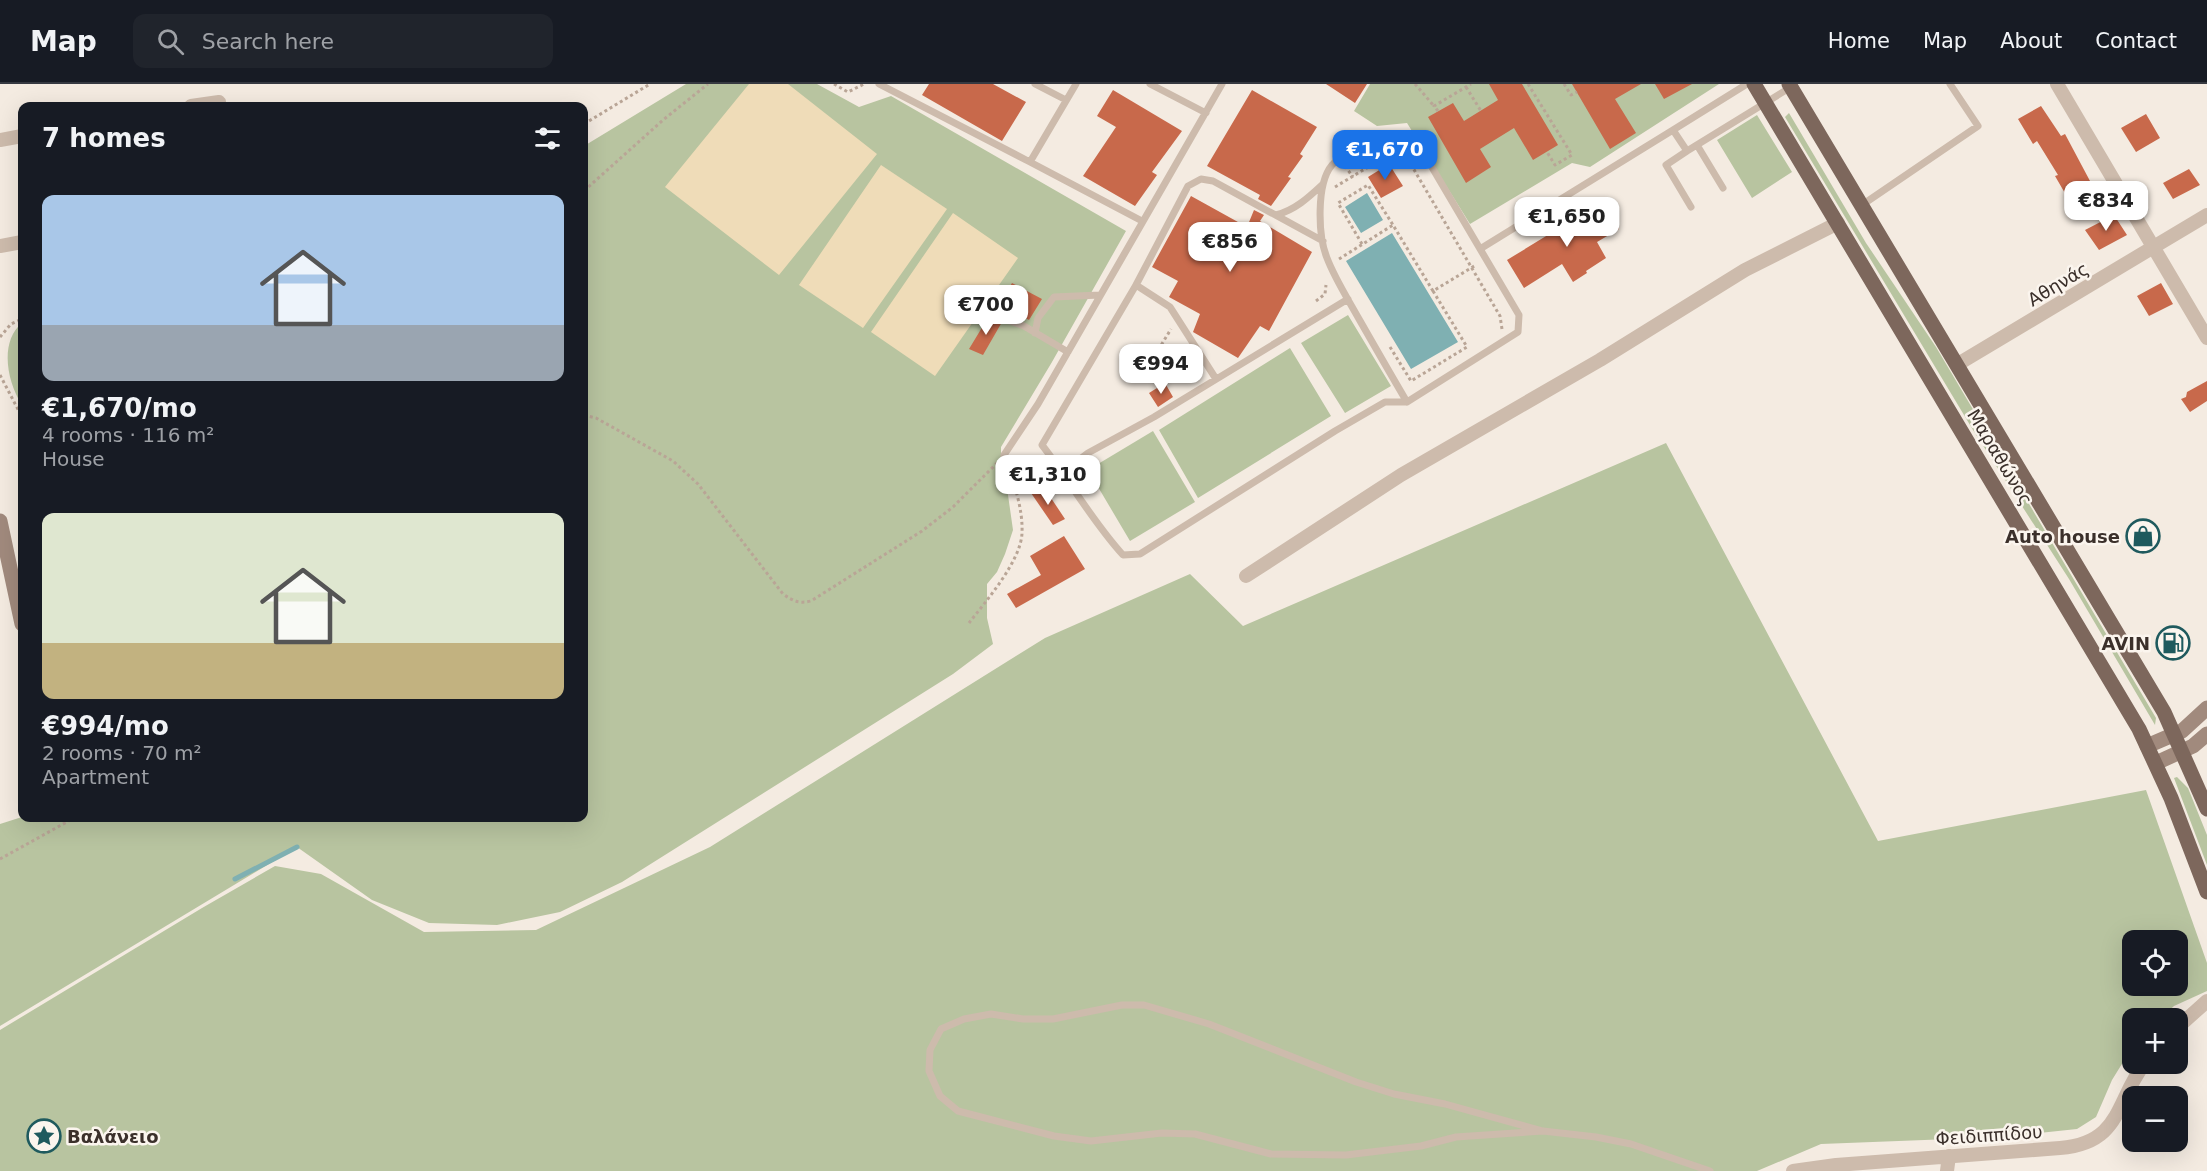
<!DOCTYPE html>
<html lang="en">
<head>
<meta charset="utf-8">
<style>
  body { margin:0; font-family:"DejaVu Sans",sans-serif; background:#20242c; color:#f1f3f6; height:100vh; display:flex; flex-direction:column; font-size:22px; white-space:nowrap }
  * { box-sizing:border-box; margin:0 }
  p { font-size:20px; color:#9ea1a6 }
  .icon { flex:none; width:33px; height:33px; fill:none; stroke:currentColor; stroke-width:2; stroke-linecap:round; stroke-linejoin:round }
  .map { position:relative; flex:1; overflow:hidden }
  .drawer { position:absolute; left:18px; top:18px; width:570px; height:720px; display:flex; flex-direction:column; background:#171b24; border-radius:12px; box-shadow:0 6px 24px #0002 }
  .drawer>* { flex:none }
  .fabs { position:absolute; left:2122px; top:846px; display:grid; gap:12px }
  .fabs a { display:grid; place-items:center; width:66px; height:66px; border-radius:12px; background:#171b24; box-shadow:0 6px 24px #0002; font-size:30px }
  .price { position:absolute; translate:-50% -51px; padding:0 14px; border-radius:12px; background:#fff; color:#222; font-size:20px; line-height:39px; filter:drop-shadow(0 2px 3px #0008) }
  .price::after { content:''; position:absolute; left:50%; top:36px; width:18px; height:14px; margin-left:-9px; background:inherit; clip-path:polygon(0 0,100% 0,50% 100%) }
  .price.active { background:#1a73e8; color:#fff }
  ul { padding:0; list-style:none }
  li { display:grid; align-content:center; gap:12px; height:318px; padding:0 24px }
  li span { display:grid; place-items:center; height:186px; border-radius:12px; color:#555 }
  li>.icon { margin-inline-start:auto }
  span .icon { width:108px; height:108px; fill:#fffc; stroke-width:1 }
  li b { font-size:26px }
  h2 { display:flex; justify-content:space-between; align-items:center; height:72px; padding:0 24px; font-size:26px }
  header { display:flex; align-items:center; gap:36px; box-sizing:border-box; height:84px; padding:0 30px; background:#171b24; border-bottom:2px solid #363941 }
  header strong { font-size:28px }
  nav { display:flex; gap:33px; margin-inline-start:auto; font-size:21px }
  .search { width:420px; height:54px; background:#20242c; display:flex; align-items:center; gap:15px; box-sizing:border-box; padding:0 21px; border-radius:12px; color:#9ea1a6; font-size:22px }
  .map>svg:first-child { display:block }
  .green { fill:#b8c4a0; fill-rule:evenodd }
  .sand { fill:#efdcb8 }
  .water { fill:#7fb0b2 }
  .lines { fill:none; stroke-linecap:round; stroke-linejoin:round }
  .stream { stroke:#7fb0b2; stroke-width:5 }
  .building { fill:#c8694b }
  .path { stroke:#b9a596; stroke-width:3; stroke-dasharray:3 3; stroke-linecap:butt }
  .lane { stroke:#cdbbac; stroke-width:7 }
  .street { stroke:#cdbbac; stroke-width:14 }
  .secondary { stroke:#a18a7d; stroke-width:15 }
  .primary { stroke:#7d675c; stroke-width:15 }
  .labels { text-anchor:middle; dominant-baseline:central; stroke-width:5; stroke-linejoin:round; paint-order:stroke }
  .street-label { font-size:18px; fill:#3b302b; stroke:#fbf5ee }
  .poi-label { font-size:18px; font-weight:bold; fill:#3b302b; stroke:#fbf5ee; text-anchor:end }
</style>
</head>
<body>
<header>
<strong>Map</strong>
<div class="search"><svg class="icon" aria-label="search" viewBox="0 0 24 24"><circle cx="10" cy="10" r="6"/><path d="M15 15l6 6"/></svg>Search here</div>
<nav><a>Home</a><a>Map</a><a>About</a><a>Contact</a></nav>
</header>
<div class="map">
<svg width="2207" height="1087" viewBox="0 0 2207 1087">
  <rect width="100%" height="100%" fill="#f4ebe1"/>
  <!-- green -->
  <path class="green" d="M686,0H817L859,23L891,12L1126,147L1052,278L1001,363V386L1008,411L1013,446L1005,470L997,488L987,500V534L993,560L953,590L622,798L560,828L497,841L429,839L372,816L297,763L0,942V740L22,733L584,734V62Z
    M1370,0H1719L1590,83L1572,79L1470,140L1407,39L1377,42L1354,27Z
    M1789,29L1866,159L1936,263L2156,634L2155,641L2069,495L1973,346L1785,33Z
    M1757,31L1792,88L1752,114L1717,56Z
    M1348,231L1391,302L1345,329L1301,259Z
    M22,239V321C6,296 0,257 22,239Z
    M1290,264L1331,332L1198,414L1159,346Z
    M1153,347L1195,418L1130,457L1088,386Z
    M1666,359L1878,757L2146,706L2207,879V907L2174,922L2161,934H2133V962L2112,996L2096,1033L2077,1045L2002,1053L1821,1060L1757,1087H0V946L202,824L275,782L321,790L424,848L536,846L710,763L1045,554L1190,490L1243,542ZM2133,856H2178V902H2133Z
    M2177,693L2188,704L2207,751V781L2174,694Z"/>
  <!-- sand -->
  <path class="sand" d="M749,0H788L877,70L779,191L665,103Z
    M881,81L947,125L863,244L799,201Z
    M953,129L1018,174L935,292L871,248Z"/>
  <!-- water -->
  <path class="water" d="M1367,109L1383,136L1361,149L1345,123Z
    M1392,149L1458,258L1411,285L1346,177Z"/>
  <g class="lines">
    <!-- stream -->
    <path class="stream" d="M235,795L297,763"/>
  </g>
  <!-- building -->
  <path class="building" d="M929,0H993L1026,18L1002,57L922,11Z
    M1326,0H1367L1355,19Z
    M1489,0H1522L1558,61L1533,76L1514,44L1480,65L1491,83L1466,99L1428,33L1453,19L1464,37L1498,16Z
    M1572,0H1641L1615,15L1636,49L1610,65Z
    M1655,0H1692L1664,15Z
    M1113,6L1182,47L1152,88L1157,91L1135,122L1083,92L1116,43L1097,32Z
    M1252,6L1317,43L1300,70L1303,72L1288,93L1291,94L1271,122L1258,115L1260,111L1207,82Z
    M2041,22L2061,52L2065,50L2090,97L2066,111L2055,92L2058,91L2037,57L2033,60L2018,35Z
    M2146,30L2160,54L2136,68L2121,44Z
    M1389,80L1403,102L1381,114L1368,93Z
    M2189,85L2200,101L2173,115L2163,99Z
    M1191,112L1247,143L1254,126L1264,131L1260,137L1312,168L1269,247L1260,242L1238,274L1193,248L1200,230L1169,213L1178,197L1152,183Z
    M1602,118L1619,145L1597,158L1606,174L1586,187L1587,189L1573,198L1562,180L1524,204L1507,176Z
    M2114,131L2127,151L2099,166L2085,146Z
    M1012,199L1042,215L1029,236L1000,220Z
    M2161,199L2173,220L2149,232L2137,212Z
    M989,232L1002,238L983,271L969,265Z
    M2207,297V317L2190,328L2181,315L2186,313L2187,308Z
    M1165,299L1173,313L1158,323L1149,309Z
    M1043,402L1065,435L1053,441L1031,409Z
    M1064,452L1085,485L1016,524L1007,510L1041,491L1030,472Z"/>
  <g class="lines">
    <!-- path -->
    <path class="path" d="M834,0L848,8L864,0
      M1415,0L1434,22
      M1528,0L1572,71L1555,81L1547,68
      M1564,0L1571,11L1577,8
      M1466,3L1481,27
      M1438,27L1434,22L1471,0
      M584,40L650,0
      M1345,82L1353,93
      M1335,103L1388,71L1401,69L1413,84L1500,232L1502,245
      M584,107L663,36L708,0
      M1548,137L1554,148
      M1362,160L1338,119L1368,101L1393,141
      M1339,175L1393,141L1433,207
      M1316,217L1325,210L1326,201
      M0,253L11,240L22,235
      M1390,263L1411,297L1467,263L1433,207L1476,181
      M1123,273C1134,263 1145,264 1160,263L1171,245
      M0,291L22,333
      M584,331L596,334L673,377L698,400L783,510C793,517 799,520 811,517L922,447L953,423L997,379
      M969,539C986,517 1021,477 1022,449C1023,426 1015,403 1008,381
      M0,775L74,734"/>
    <!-- lane -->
    <path class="lane" d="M879,0L1030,78
      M1035,0L1066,16
      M1076,0L1030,78L1142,137
      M1150,0L1206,29
      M1673,46L1747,0
      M1697,61L1723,104
      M1687,67L1666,81L1691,123
      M1862,121L1978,42L1950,0
      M1276,131C1295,126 1308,114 1323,100
      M1480,165L1673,46L1687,67L1791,3
      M1136,201L1188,102L1201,95L1213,97L1323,157
      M1010,237L1024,242L1068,268
      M1035,249L1038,234L1054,213L1100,211
      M1216,295L1170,223L1136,201L1042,361C1070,397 1092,437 1123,471L1140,470L1335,347L1385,318H1407L1518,248L1519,231L1430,80C1418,61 1405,52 1381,58C1364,62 1344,67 1332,81C1316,100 1318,152 1327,174C1335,195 1348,215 1359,235C1375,263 1391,291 1407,318
      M1004,371L1038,320L1222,0
      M1063,388L1088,369L1154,333L1348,215
      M1543,1047L1456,1053L1421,1062L1346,1071L1271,1070L1195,1050L1162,1049L1091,1057L1054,1052L958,1027L940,1012L929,987L930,966L941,945L964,935L991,930L1023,935H1053L1122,921H1144L1209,940L1356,998L1394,1010L1445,1020L1543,1047L1596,1053L1631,1060L1710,1087"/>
    <!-- street -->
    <path class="street" d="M2057,0L2207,254
      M191,22L219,18
      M0,56L22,52
      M0,162L22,158
      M1958,280L2207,131
      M1246,492L1401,391L1600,276L1745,186L1838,139
      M2178,943L2207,917
      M1793,1087L1836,1081L2060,1064C2121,1059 2115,1019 2144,980
      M1947,1087L1949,1072"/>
    <!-- secondary -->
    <path class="secondary" d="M0,437L22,540
      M2147,662L2182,647L2207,624
      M2156,679L2193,662L2207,650"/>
    <!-- primary -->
    <path class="primary" d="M1754,0L2139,645L2171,714L2207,808
      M1789,0L2164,628L2207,725"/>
  </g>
  <!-- icons -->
  <defs>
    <symbol id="shop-ring" viewBox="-11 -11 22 22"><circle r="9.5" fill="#fbf5ee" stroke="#1f5a5e" stroke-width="1.5"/><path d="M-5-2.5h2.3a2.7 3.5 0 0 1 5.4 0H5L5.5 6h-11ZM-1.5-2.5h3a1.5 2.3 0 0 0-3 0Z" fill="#1f5a5e"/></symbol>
    <symbol id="fuel-ring" viewBox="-11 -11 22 22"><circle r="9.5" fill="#fbf5ee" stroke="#1f5a5e" stroke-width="1.5"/><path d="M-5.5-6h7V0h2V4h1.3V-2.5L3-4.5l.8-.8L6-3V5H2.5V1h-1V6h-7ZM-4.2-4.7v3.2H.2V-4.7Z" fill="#1f5a5e"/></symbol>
    <symbol id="sight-ring" viewBox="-11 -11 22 22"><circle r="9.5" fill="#fbf5ee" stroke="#1f5a5e" stroke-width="1.5"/><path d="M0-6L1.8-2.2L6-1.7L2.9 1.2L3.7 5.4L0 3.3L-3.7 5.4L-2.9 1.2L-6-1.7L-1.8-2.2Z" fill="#1f5a5e"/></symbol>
  </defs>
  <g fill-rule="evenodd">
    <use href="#shop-ring" x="2124" y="433" width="38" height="38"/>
    <use href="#fuel-ring" x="2154" y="540" width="38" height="38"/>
    <use href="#sight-ring" x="25" y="1033" width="38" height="38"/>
  </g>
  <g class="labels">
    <!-- street labels -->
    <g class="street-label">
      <text transform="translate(2058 200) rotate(-31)">Αθηνάς</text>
      <text transform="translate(2000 373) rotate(59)">Μαραθώνος</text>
      <text transform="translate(1989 1051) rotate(-4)">Φειδιππίδου</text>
    </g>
    <!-- poi labels -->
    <g class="poi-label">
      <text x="2120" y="452">Auto house</text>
      <text x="2150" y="559">AVIN</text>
      <text x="67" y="1052" text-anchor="start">Βαλάνειο</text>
    </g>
  </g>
</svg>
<div class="fabs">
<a><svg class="icon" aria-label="locate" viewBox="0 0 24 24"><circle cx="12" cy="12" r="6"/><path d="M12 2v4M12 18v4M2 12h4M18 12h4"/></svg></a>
<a>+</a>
<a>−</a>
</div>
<b class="price active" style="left:1385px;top:97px">€1,670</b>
<b class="price" style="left:2106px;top:148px">€834</b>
<b class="price" style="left:1567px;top:164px">€1,650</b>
<b class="price" style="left:1230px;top:189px">€856</b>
<b class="price" style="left:986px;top:252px">€700</b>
<b class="price" style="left:1161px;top:311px">€994</b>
<b class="price" style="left:1048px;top:422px">€1,310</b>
<section class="drawer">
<h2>7 homes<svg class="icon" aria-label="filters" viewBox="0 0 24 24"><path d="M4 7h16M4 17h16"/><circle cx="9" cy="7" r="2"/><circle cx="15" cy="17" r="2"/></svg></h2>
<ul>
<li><span style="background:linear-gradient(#a9c7e8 70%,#9aa5b1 0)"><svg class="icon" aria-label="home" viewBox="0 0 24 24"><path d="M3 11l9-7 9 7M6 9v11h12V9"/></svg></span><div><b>€1,670/mo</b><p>4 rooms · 116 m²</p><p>House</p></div></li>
<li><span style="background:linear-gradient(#dfe7d0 70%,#c2b280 0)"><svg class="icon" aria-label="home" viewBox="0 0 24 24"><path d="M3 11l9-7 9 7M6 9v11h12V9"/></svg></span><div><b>€994/mo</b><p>2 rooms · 70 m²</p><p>Apartment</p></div></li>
</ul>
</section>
</div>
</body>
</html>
